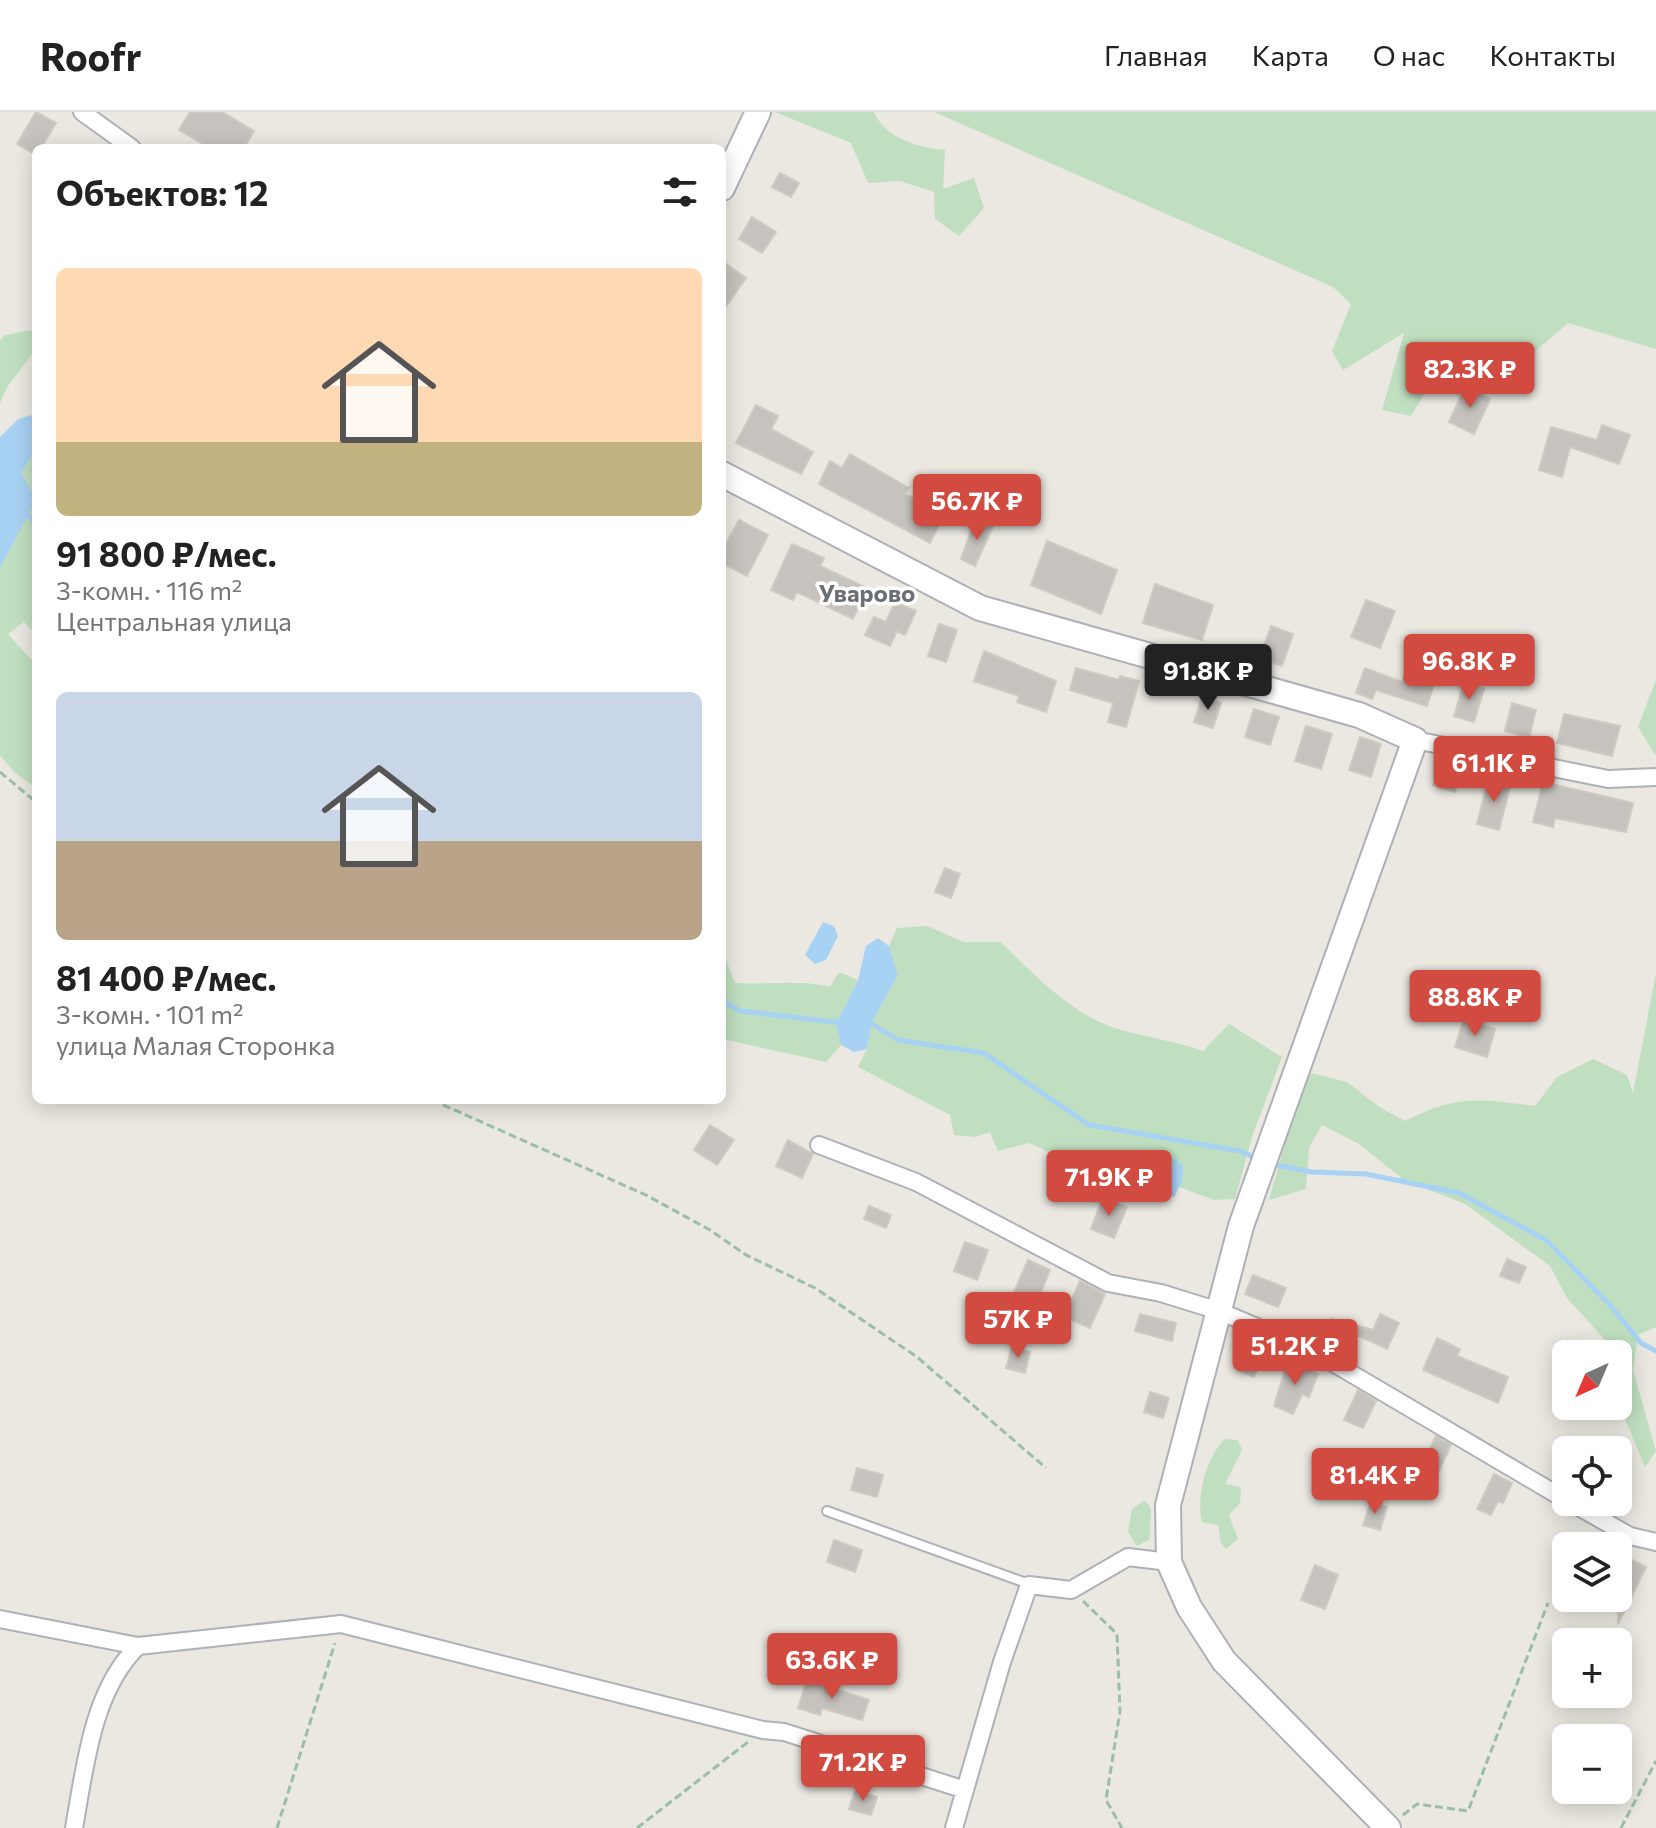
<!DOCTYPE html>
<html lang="ru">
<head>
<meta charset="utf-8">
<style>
  body { margin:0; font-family:Commissioner,sans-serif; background:#f2f2f2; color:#222; height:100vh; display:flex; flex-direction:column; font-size:30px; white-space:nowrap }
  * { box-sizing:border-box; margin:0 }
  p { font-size:26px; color:#767676 }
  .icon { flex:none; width:44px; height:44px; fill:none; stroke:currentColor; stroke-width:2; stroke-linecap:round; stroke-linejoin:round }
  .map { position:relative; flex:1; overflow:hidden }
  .details { position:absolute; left:32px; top:32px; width:694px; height:960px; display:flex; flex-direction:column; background:#fff; border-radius:12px; box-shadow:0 4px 20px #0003 }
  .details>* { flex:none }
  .needle { width:52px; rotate:224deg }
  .controls { position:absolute; left:1552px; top:1228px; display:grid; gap:16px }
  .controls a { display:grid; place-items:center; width:80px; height:80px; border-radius:12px; background:#fff; box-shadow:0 4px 20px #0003; font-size:40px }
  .price { position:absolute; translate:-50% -68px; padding:0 18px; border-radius:8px; background:#d24b40; color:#fff; font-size:26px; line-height:52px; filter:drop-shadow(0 2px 4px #0008) }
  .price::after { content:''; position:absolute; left:50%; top:48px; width:24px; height:18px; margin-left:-12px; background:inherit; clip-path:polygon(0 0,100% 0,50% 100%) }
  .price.current { background:#222; color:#fff }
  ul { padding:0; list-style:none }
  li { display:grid; align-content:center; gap:16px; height:424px; padding:0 24px }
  li span { display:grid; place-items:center; height:248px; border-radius:12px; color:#555 }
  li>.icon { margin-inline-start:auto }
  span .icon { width:144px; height:144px; fill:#fffc; stroke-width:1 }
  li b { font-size:34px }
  h2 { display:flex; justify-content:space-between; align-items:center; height:96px; padding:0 24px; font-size:34px }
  header { display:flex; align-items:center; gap:48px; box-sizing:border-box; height:112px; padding:0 40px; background:#fff; border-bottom:2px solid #e0e0e0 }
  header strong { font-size:38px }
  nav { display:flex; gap:44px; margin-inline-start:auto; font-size:28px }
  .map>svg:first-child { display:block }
  .green { fill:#c0dfc0 }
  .water { fill:#a8d2f3 }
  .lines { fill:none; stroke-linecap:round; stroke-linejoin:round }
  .stream { stroke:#a8d2f3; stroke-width:5 }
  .building { fill:#c6c3be; stroke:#cecac0; stroke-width:2 }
  .lane-casing { stroke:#aeb1b5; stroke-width:12 }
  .street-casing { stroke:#aeb1b5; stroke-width:20 }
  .secondary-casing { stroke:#aeb0b5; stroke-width:28 }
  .path { stroke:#9abfa5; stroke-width:3; stroke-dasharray:8 4; stroke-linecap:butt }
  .lane { stroke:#fff; stroke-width:8 }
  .street { stroke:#fff; stroke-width:16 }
  .secondary { stroke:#fff; stroke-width:24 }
  .labels { text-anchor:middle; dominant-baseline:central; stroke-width:7; stroke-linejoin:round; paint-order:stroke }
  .quarter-label { font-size:24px; font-weight:bold; fill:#6b6e72; stroke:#fff }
</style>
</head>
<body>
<header>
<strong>Roofr</strong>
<nav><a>Главная</a><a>Карта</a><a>О нас</a><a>Контакты</a></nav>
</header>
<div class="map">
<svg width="1656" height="1716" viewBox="0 0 1656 1716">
  <rect width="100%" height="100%" fill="#eae8e1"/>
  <!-- green -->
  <path class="green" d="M775,0H874C885,26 919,36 945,38L943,77L974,66L984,96L959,124L935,107L934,80L900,69L868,71L851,31Z
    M934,0H1656V237L1568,211L1507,264L1464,237L1451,238L1411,304L1382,298L1404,221L1343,258L1332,239L1351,192L1333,175Z
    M31,218L36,237L7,275L0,291V229L5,223Z
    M36,338V522L24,510L8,522L36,553V676L13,659L0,643V456L35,388L21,361Z
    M1656,568V644L1638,615Z
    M927,814L964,830H1001C1036,865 1076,907 1125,919C1152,926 1177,930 1203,939L1229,912L1282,945L1252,1025L1235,1087L1214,1088L1179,1075L1182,1070L1123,1044L1109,1060L1093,1050L1080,1066L1061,1067L1049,1040L1029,1031L998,1039L990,1020L975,1025L954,1023L950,1003L858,955L867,937L872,910L898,863L889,834L897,816Z
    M722,838L735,871C767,873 799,867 830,875L839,860L858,868L836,912L841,933L826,950L722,927Z
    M1656,861V1215L1638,1223L1633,1258L1656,1339L1645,1355L1620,1295L1618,1242L1567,1186L1550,1154L1465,1092L1404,1068L1359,1032L1322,1013L1309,1036L1306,1077L1269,1088L1298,986L1311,961L1347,970L1381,996L1405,1009C1458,982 1479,987 1535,994L1557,965L1593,947L1627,963L1633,981Z
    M1225,1327L1238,1328L1242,1338L1225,1372L1241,1375L1240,1391L1229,1403L1238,1427L1226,1437L1221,1431L1218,1413L1202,1410C1196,1385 1206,1345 1225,1327Z
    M1145,1388L1151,1397L1150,1427L1137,1434L1128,1420L1132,1397Z"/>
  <!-- water -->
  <path class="water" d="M30,303L36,306V338L21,361L36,388L0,456V325L17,308Z
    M823,810L834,814L838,824L826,848L815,852L805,843Z
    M878,826L889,834L898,863L872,910L867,937L854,940L841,933L836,912L858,868L866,834Z
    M1138,1041L1168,1042L1183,1053L1182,1070L1174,1085L1120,1068L1123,1044Z"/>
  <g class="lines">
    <!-- stream -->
    <path class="stream" d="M27,402L36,413
      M722,889L741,899L843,911
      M869,910L898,928L984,941L1089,1013L1240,1039L1258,1047
      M1271,1052L1312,1060L1366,1062L1459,1081L1546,1128L1611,1194L1641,1231L1656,1239"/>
  </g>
  <!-- building -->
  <path class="building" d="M36,0L56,11L41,36H36V43L17,32Z
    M190,0H222L254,19L244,36H210L179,18Z
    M780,61L799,71L791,85L772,75Z
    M752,105L776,120L762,141L739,127Z
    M722,149L746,166L722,200Z
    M1465,275L1490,287L1474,322L1449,310Z
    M756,293L778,304L771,317L813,340L801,362L736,331Z
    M1602,313L1630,323L1619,352L1570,335L1562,365L1539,358L1551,315L1597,328Z
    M850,342L909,376L905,382L944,403L930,431L819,372L830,349L842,356Z
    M976,406L993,414L975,454L961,447Z
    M739,408L768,423L747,464L722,451V439Z
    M1047,429L1117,458L1101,502L1031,473Z
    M792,432L824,446L820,454L867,476L853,507L797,480L793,488L771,478Z
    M1155,472L1213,493L1202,528L1143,511Z
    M1366,488L1395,499L1380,536L1351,525Z
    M895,490L916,499L905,523L897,519L890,534L865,523L874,505L886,510Z
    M939,512L957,518L946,550L928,544Z
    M1271,514L1293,522L1282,554L1260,546Z
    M984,539L1056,569L1046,600L1017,590L1019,584L974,569Z
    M1411,544L1440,553L1427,594L1376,578L1372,587L1356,581L1365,556L1402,570Z
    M1076,556L1119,568L1120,564L1139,569L1126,615L1108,610L1113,591L1070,578Z
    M1464,571L1484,577L1474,610L1454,604Z
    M1202,585L1221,591L1213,616L1194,610Z
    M1512,591L1536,598L1529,626L1505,619Z
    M1254,597L1279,605L1270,633L1245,625Z
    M1564,602L1620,614L1612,644L1557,631Z
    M1306,614L1332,622L1321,657L1295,649Z
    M1360,625L1381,632L1371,665L1349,658Z
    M1442,647L1463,654L1455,680L1433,673Z
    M1489,665L1511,671L1499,718L1477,712Z
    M1543,670L1633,691L1626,720L1555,706L1553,715L1533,710Z
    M945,756L960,762L951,786L935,780Z
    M1464,907L1495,917L1487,945L1455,935Z
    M710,1013L734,1028L717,1053L694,1038Z
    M788,1028L813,1042L802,1066L776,1054Z
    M1103,1086L1127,1095L1114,1126L1091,1117Z
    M869,1094L891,1103L886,1116L864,1107Z
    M965,1130L988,1138L977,1168L954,1159Z
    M1507,1147L1526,1155L1519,1171L1500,1164Z
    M1028,1148L1050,1158L1036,1192L1013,1182Z
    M1253,1163L1286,1176L1278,1195L1245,1182Z
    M1080,1169L1105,1182L1090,1216L1064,1205Z
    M1140,1202L1176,1211L1172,1229L1135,1219Z
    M1380,1202L1399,1211L1387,1237L1348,1219L1344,1236L1326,1232L1332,1207L1373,1218Z
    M1437,1226L1460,1237L1457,1244L1508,1265L1498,1291L1423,1258Z
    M1249,1232L1265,1238L1254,1265L1238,1258Z
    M1012,1235L1030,1240L1025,1261L1006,1256Z
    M1288,1249L1318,1262L1309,1285L1302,1282L1293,1302L1274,1294Z
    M1358,1278L1376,1289L1363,1316L1344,1308Z
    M1150,1280L1169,1286L1163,1306L1144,1300Z
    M1436,1324L1451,1333L1437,1363L1421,1355Z
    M857,1356L883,1363L877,1385L851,1378Z
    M1494,1362L1512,1371L1503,1391L1498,1389L1491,1403L1477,1397Z
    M1371,1390L1387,1395L1380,1418L1363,1413Z
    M834,1428L862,1438L855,1460L827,1450Z
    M1618,1441L1646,1455L1618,1512Z
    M1315,1453L1338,1463L1325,1497L1301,1488Z
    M807,1568L869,1588L862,1608L822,1596L820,1603L798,1596Z
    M855,1679L877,1685L871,1703L849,1697Z"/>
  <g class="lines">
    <defs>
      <path id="lane" d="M827,1399L1029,1472"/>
      <path id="street" d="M82,0L132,36
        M1415,628L1608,667L1656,665
        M819,1033L916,1070L1108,1171L1161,1181L1219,1199L1313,1239L1566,1388
        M1570,1390L1630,1424L1656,1430
        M0,1507L138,1534L341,1512L763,1618L784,1620L965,1678
        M74,1716C85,1655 92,1579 138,1534
        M954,1716L1002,1550L1029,1473L1071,1478L1128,1445L1169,1450"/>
      <path id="secondary" d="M722,76L758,0
        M722,362L980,496L1359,603L1415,628L1241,1114L1168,1393L1169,1450L1189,1495L1224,1549L1388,1716"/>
    </defs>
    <!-- lane casing -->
    <use href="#lane" class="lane-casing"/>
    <!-- street casing -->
    <use href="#street" class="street-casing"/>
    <!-- secondary casing -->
    <use href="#secondary" class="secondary-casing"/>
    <!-- path -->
    <path class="path" d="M0,660L36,690
      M432,988L646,1083L710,1118L746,1143L815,1176L917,1245L1046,1356
      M1083,1489L1117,1522L1120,1599L1106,1688L1122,1716
      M1403,1703L1417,1692L1468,1699L1548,1491
      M277,1716L335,1531
      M637,1716L748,1630
      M1621,1716L1656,1649"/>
    <!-- lane -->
    <use href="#lane" class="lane"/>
    <!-- street -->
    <use href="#street" class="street"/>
    <!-- secondary -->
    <use href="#secondary" class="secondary"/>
  </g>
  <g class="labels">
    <!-- quarter labels -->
    <g class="quarter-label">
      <text x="867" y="480">Уварово</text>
    </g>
  </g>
</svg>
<div class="controls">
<a><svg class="needle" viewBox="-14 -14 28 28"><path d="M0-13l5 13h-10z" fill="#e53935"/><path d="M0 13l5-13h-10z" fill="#767676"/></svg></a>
<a><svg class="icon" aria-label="locate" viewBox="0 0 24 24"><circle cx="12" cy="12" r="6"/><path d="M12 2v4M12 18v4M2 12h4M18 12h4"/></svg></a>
<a><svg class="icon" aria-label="layers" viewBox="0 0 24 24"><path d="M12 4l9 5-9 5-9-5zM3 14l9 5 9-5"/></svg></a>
<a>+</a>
<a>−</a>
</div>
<b class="price" style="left:1470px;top:298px">82.3K ₽</b>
<b class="price" style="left:977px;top:430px">56.7K ₽</b>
<b class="price" style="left:1469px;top:590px">96.8K ₽</b>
<b class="price current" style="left:1208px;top:600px">91.8K ₽</b>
<b class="price" style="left:1494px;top:692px">61.1K ₽</b>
<b class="price" style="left:1475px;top:926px">88.8K ₽</b>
<b class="price" style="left:1109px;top:1106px">71.9K ₽</b>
<b class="price" style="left:1018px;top:1248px">57K ₽</b>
<b class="price" style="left:1295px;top:1275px">51.2K ₽</b>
<b class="price" style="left:1375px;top:1404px">81.4K ₽</b>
<b class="price" style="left:832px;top:1589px">63.6K ₽</b>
<b class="price" style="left:863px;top:1691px">71.2K ₽</b>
<section class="details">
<h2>Объектов: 12<svg class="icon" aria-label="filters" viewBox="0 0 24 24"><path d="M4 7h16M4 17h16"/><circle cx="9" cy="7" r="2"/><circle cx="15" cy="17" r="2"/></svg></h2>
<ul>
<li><span style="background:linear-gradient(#ffd9b3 70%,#c2b280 0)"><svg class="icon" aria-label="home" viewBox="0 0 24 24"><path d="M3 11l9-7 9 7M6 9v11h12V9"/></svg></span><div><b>91 800 ₽/мес.</b><p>3-комн. · 116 m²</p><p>Центральная улица</p></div></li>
<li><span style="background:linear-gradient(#c9d6e8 60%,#b9a48a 0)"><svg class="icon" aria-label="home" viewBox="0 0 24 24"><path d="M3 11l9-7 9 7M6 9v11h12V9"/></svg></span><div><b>81 400 ₽/мес.</b><p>3-комн. · 101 m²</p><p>улица Малая Сторонка</p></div></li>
</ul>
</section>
</div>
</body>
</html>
